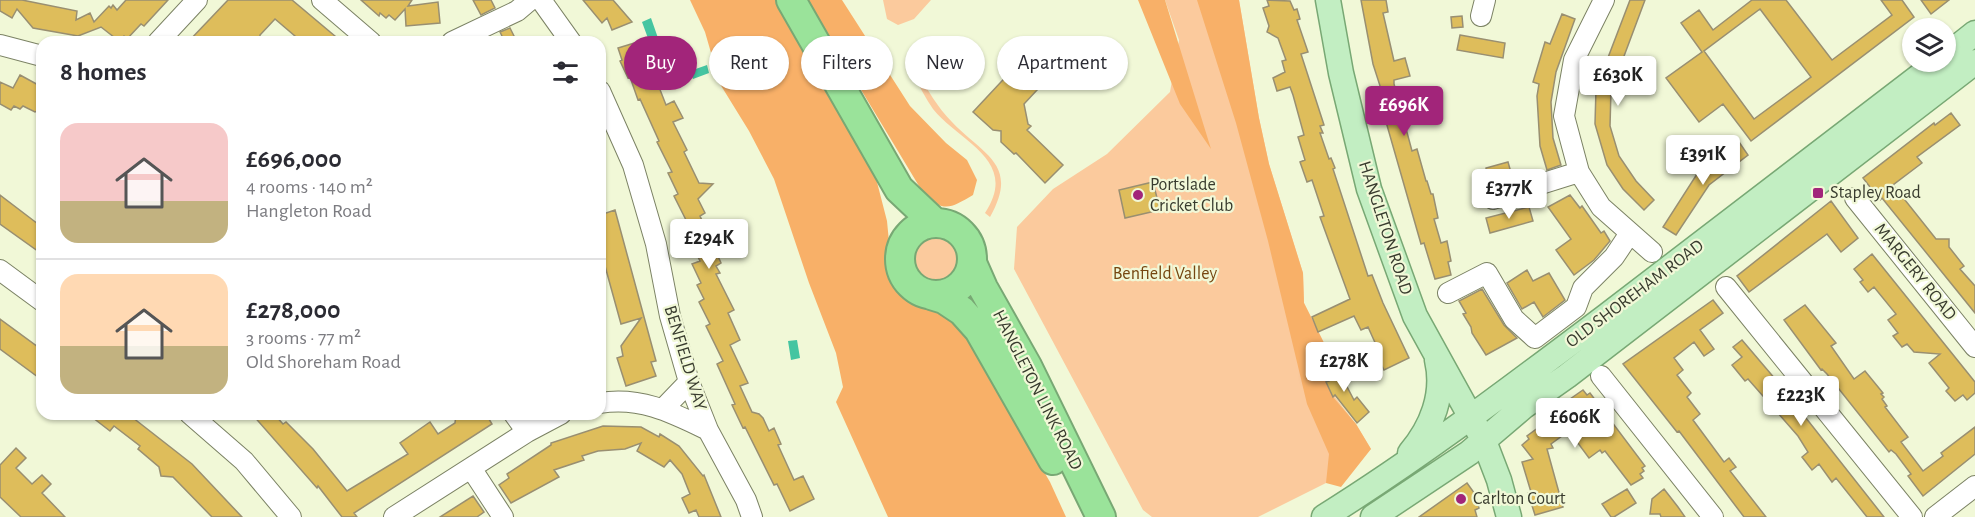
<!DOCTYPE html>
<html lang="en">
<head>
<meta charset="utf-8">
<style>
  body { margin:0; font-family:"Alegreya Sans",sans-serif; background:#f7f7f7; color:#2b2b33; height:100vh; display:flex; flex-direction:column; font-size:22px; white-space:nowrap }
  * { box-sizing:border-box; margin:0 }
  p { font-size:20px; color:#7c7c81 }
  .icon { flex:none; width:33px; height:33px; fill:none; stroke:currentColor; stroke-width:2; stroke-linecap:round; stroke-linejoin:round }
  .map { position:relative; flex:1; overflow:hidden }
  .side { position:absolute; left:36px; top:36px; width:570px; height:384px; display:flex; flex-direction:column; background:#fff; border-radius:18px; box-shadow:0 2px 4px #0004 }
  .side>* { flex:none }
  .guide { position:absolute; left:624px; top:36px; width:570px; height:54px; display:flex; gap:12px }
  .controls { position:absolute; left:1902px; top:18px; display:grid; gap:12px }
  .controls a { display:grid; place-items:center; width:54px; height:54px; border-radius:50%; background:#fff; box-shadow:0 2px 4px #0004; font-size:30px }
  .price { position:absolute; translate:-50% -51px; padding:0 14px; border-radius:6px; background:#fff; color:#222; font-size:20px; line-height:39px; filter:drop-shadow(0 2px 3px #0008) }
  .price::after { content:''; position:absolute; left:50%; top:36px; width:18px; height:14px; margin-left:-9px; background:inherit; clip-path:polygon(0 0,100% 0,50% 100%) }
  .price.active { background:#a2257a; color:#fff }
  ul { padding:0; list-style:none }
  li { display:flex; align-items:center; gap:18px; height:150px; padding:0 24px }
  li+li { border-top:2px solid #e1e1e2 }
  li span { display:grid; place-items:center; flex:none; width:168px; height:120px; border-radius:18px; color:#555 }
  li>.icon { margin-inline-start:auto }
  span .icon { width:72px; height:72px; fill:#fffc; stroke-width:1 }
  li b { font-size:26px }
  h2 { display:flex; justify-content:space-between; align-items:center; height:72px; padding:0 24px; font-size:26px }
  .pill { padding:0 21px; border-radius:27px; background:#fff; box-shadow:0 2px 4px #0004; font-size:21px; line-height:54px }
  .pill.active { background:#a2257a; color:#fff }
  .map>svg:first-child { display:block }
  .green { fill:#fbca9d }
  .forest { fill:#f8b068 }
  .water { fill:#45c5a1 }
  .building { fill:#debd5b; stroke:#998f71; stroke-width:1.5; fill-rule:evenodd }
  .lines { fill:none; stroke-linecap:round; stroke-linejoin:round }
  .minor-casing { stroke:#7b8264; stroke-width:22 }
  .major-casing { stroke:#78a874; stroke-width:27 }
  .highway-casing { stroke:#78a874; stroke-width:32 }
  .minor { stroke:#fff; stroke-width:20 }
  .major { stroke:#c2eec2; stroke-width:24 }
  .highway { stroke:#9ae39a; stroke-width:28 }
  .poi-dot { fill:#a2257a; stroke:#f1f8d7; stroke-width:2 }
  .labels { text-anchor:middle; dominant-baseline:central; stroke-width:4.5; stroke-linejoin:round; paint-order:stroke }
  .poi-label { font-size:18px; fill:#383b2e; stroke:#f1f8d7; text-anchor:start }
  .street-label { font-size:18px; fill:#383b2e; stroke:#f1f8d7 }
  .park-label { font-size:18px; fill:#75460f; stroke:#f1f8d7 }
</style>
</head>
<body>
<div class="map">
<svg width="1975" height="517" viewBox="0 0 1975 517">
  <rect width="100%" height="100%" fill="#f1f8d7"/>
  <!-- green -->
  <path class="green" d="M883,0H931L914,19L898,25L887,19Z
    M1165,0H1239L1259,118L1269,164L1303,273L1304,303L1333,361L1326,365L1331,380L1328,382L1335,397L1356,424L1371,449L1326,483L1258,517H1152L1143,510L1014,269L1017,227L1053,189L1107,154L1170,92L1179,40Z
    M917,72C928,90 937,107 952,122C983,155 1020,164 990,217L985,213C1020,160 959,142 933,109C926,99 920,87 914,76Z
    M911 259a28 28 0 1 1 56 0a28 28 0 1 1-56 0Z"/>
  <!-- forest -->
  <path class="forest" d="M690,0H781L869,151L887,221L892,273L903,289L923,303L954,317L1050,482L1066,517H888L836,402L843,387L836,353L809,283L774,179L749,131L720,84L705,32Z
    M807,0H842L910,106L946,143L967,160L977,180L973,195C952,207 945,213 925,196Z
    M1138,0H1165L1211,149L1180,104Z
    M1197,0H1239L1259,118L1269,164L1303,273L1304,303L1333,361L1323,365L1328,380L1326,382L1333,397L1356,424L1371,449L1341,487L1326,483L1329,454L1307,404L1268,241L1236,123Z"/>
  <!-- water -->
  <path class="water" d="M651,18L658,38L649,41L642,22Z
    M707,65L709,73L693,79L690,71Z
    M797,340L800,358L791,360L788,341Z"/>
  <!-- building -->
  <path class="building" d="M0,0H22L77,11L76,20L90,13L94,22L109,6L111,8L113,5L117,10L126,0H168L144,26L141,24L127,39L124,36L119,41L101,27L78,36L33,28L17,9L12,18L0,11Z
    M228,0H292L342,42H302L275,19L260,35V42H188Z
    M361,0H412L408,6L438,2L440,23L406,26L405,9L395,20L389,15L386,18L380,13L379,16Z
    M473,0H491L495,8L481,15Z
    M583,0H613L632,22L612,30L607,18L602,23Z
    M1267,0L1290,1L1294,10L1297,9L1300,19L1297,20L1308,52L1301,54L1324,125L1320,126L1323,133H1320L1329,159L1331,158L1335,168L1333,169L1368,276L1372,275L1383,303L1409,358L1384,370L1378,358L1381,356L1368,327L1361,330L1354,316L1318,332L1312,317L1350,299L1320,217L1324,216L1312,180L1307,182L1300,162L1305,160L1298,137L1304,135L1293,95L1290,87L1277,91L1273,78L1285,72L1282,61L1286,60L1278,38L1267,32L1269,26L1263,8L1269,6Z
    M1361,0H1386L1388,12L1383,13L1394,61L1405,58L1410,76L1394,80V84L1412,151L1417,149L1426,181H1427L1431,194H1433L1438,218L1434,219L1441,243L1447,241L1451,261L1448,262L1451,275L1435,279L1424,243L1421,244L1378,94L1382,92L1373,64Z
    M1630,0H1645L1611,91L1610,126L1619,156L1636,181L1654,200L1644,210L1623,189L1607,165L1595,124L1596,89Z
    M1752,0H1786L1832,60L1892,15L1881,0H1902L1914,17L1751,141L1723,104L1699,122L1666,78L1702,52L1681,23L1699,10L1713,30ZM1760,9L1811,77L1754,119L1704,51Z
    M1921,0H1949L1931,14Z
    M1562,14L1575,19L1556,72L1551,102L1553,138L1561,165L1547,170L1540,146L1537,96L1539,84L1533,82L1545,42L1550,44Z
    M1462,16L1463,27L1452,28L1451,17Z
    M510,28L517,42H505L500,32Z
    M1460,35L1505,43L1503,58L1457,50Z
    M641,41L666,105L674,101L683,118L673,122L687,150L684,152L699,183L713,184L698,199L705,213L700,216L721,263L716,266L720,273L716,274L734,310L728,313L740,340L730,345L748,383L740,386L752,412L759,414L763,418L769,431L774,428L781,444L778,445L794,480L803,476L814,499L790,511L777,484L774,485L745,427L743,428L732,405L735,404L717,364L723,361L706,326L710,324L699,302L704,299L697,285L701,283L692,264L700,261L686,233L691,230L674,196L678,194L668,173L672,172L657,142L659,141L640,99L638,100L630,77L628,78L620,61L622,60L618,48Z
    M1014,68L1037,90L1024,104L1028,124L1031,126L1027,130L1063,165L1045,183L1016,153L1014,154L1001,142V131L993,130L973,112Z
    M20,75L42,87V109L35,112L23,106L20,109L14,106L11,110L0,104V82L13,88Z
    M1951,113L1960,125L1917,157L1922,163L1893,185L1936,239H1949V247L1964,266L1960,269L1975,286V313L1882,198L1880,200L1863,178L1934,123L1935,125Z
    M1739,142L1748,155L1709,185L1676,235L1663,227L1697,174Z
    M1508,162L1512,176L1488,182L1486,168Z
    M1153,182L1160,210L1125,218L1119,190Z
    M0,195L42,227V254L0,224Z
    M1570,195L1580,208L1582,206L1601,233L1604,231L1610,241L1594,260L1574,275L1556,250L1571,239L1548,207Z
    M1831,201L1858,238L1841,252L1827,234L1749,292L1737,276Z
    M1529,207L1533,221L1490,233L1486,218Z
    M615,210L656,361L651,362L656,376L626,386L617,358L623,356L621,346L641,318L621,324L605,266L602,259L600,260V215Z
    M1872,254L1975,382V393L1967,400L1963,395L1955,401L1946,391L1949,388L1929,363L1940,354L1914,352L1907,344L1902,347L1893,336L1898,333L1888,320L1896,314L1874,287L1868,292L1860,282L1863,280L1854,269Z
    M1527,270L1533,281L1549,273L1565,300L1543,317L1534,302L1522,309L1507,283Z
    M1482,289L1504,325L1517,338L1486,355L1472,333L1471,327L1463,314L1466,313L1459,301Z
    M1713,300L1723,313L1700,330L1714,349L1704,356L1694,342L1674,358L1683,370L1677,375L1691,393L1687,397L1700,414L1693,420L1724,462L1729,458L1736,467L1730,471L1766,517H1744L1679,431L1677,432L1623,364Z
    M1805,305L1836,343L1831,346L1854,379L1865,371L1883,393L1881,394L1884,397L1882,399L1887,406L1885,407L1908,437L1901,442L1923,471L1943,456L1941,453L1975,427V454L1923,496L1908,476L1911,474L1896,454L1891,450L1889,452L1827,374L1822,369L1821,370L1784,320Z
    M0,319L42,350V380L0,349Z
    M1742,340L1776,380L1884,517H1867L1836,478L1832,482L1819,464L1812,470L1802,457L1808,452L1798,436L1748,379L1745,381L1732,365L1742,357L1733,347Z
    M1334,362L1354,400L1357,397L1369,412L1357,423L1335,395L1333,397L1326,382L1329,381L1324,366Z
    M1583,390L1587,395L1590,393L1645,466L1642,468L1644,471L1640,474L1643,478L1631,485L1605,451L1602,453L1600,450L1589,458L1569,431L1551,444L1553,448L1547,449L1563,507L1535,515L1528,493L1531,492L1522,462L1533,459L1522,445L1529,439L1527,436L1573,402L1570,399Z
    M88,414H128L192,464L242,517H212L173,477L161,476L159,467L138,449L140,446L114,426L110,431Z
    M252,414H274L283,424L286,422L313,449L347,491L408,454L400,443L430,422L438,434L455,423L456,414H486L492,424L354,513L357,517H342L318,486L317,488Z
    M603,426L641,427L659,437L660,434L679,446L703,476L704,475L721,517H699L696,510L689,513L682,498L690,494L682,474L670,460L664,467L637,451L641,443L625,449L598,451L582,456L584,460L554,470L559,477L511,503L499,485L509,478L507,474L551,445V443Z
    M16,448L26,458L16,468L32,484L42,475L51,484L42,493L65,517H21L0,497V465Z
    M1467,483L1475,494L1479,508L1475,510L1477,517H1419Z
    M1627,489L1636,503L1614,517H1611L1602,504Z
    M1664,489L1678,507L1685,517H1661L1660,514H1650L1652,499Z
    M473,496L484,512L477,517H440Z"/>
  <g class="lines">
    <defs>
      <path id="minor" d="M322,0L371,42
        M541,0L571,42
        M1604,0L1574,60L1564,116L1579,172L1601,207L1652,252
        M1481,16L1485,0
        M158,42L197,0
        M452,42L517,11L530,0
        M0,45L42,56
        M600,91L633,165L656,244L670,316L689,382L708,430L746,500L752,517
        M1855,198L1975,347
        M1493,199L1579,172
        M0,270L42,301
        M1726,287L1912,517
        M1448,293L1487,273L1514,319L1535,338L1576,307L1583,288L1614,257L1630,233
        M1601,376L1713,517
        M600,403C640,396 673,413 708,430
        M663,409L689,382
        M190,414L244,461L291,517
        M514,414L527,432
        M471,468L503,517
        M394,517L527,432L561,414
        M1935,517L1975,486"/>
      <path id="major" d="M1328,0L1341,73L1369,189L1415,316L1484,441L1499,480L1509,517
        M1946,56L1975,33
        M1410,453C1432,427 1445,394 1437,360
        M1324,517C1423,455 1516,384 1609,314C1719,230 1829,146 1938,62
        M1373,517L1469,453L1523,407L1567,376L1975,62"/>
      <path id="highway" d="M791,0L899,189L935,223
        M900 259a36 36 0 1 1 72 0a36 36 0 1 1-72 0Z
        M972,263L983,288L1027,366L1101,517
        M931,295L944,299L962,311L979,330L1053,460"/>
    </defs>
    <!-- minor casing -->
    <use href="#minor" class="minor-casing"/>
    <!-- major casing -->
    <use href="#major" class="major-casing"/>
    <!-- highway casing -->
    <use href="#highway" class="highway-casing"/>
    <!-- minor -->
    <use href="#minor" class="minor"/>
    <!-- major -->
    <use href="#major" class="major"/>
    <!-- highway -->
    <use href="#highway" class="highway"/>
  </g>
  <!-- markers -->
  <g class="poi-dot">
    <rect x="1812" y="187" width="12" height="12" rx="3"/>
    <circle cx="1138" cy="195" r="6"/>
    <circle cx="1461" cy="499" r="6"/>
  </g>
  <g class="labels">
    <!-- poi labels -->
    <g class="poi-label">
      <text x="1150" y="185">Portslade<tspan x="1150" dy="21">Cricket Club</tspan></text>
      <text x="1830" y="193">Stapley Road</text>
      <text x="1473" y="499">Carlton Court</text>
    </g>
    <!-- street labels -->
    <g class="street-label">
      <text transform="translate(1385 228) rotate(72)">HANGLETON ROAD</text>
      <text transform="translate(1915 272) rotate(51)">MARGERY ROAD</text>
      <text transform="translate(1635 294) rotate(-37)">OLD SHOREHAM ROAD</text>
      <text transform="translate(685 358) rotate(73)">BENFIELD WAY</text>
      <text transform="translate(1037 390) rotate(63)">HANGLETON LINK ROAD</text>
    </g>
    <!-- park labels -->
    <g class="park-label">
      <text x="1165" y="274">Benfield Valley</text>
    </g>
  </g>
</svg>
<div class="controls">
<a><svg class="icon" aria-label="layers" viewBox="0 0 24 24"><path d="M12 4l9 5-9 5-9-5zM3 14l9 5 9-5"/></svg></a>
</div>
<b class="price" style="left:1618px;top:107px">£630K</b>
<b class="price active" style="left:1404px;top:137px">£696K</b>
<b class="price" style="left:1703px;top:186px">£391K</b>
<b class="price" style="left:1509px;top:220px">£377K</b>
<b class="price" style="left:709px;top:270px">£294K</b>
<b class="price" style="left:1344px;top:393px">£278K</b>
<b class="price" style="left:1801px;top:427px">£223K</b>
<b class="price" style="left:1575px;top:449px">£606K</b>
<div class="guide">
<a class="pill active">Buy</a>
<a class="pill">Rent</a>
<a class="pill">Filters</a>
<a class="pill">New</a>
<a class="pill">Apartment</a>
</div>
<section class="side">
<h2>8 homes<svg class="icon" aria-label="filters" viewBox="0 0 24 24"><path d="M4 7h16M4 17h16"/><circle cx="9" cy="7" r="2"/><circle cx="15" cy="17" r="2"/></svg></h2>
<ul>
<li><span style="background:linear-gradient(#f6c9c9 65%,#c2b280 0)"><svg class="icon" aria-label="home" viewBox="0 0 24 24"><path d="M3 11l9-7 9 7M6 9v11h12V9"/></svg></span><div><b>£696,000</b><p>4 rooms · 140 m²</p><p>Hangleton Road</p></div></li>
<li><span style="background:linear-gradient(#ffd9b3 60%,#c2b280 0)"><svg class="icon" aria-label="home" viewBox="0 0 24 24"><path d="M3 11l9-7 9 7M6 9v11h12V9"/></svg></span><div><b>£278,000</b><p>3 rooms · 77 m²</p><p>Old Shoreham Road</p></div></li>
</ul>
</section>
</div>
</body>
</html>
